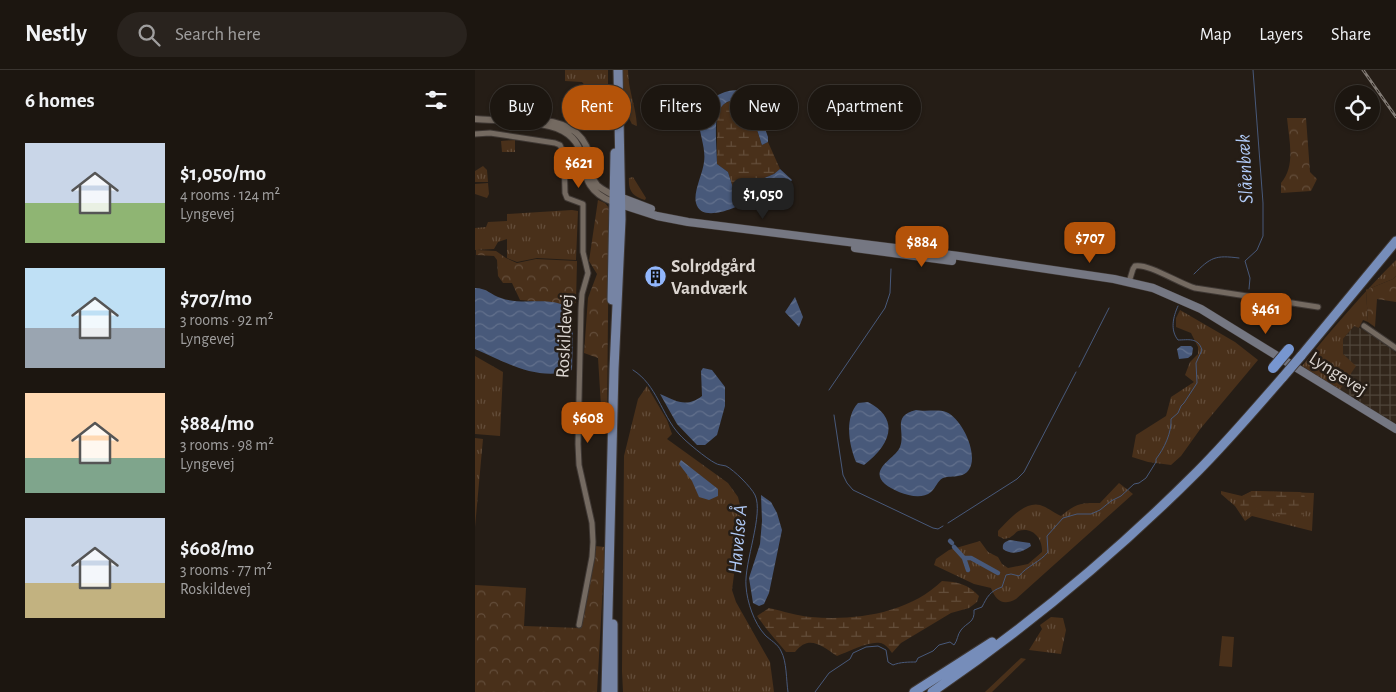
<!DOCTYPE html>
<html lang="en">
<head>
<meta charset="utf-8">
<style>
  body { margin:0; font-family:"Alegreya Sans",sans-serif; background:#29231e; color:#f1f3f6; height:100vh; display:flex; flex-direction:column; font-size:19px; white-space:nowrap }
  * { box-sizing:border-box; margin:0 }
  p { font-size:16px; color:#a09f9f }
  .icon { flex:none; width:28px; height:28px; fill:none; stroke:currentColor; stroke-width:2; stroke-linecap:round; stroke-linejoin:round }
  .map { position:relative; flex:1; overflow:hidden }
  .panel { display:flex; flex-direction:column; background:#1c1610; width:475px }
  .panel>* { flex:none }
  .banner { position:absolute; left:15px; top:15px; width:475px; height:45px; display:flex; gap:10px }
  .fabs { position:absolute; left:860px; top:15px; display:grid; gap:10px }
  .fabs a { display:grid; place-items:center; width:45px; height:45px; border-radius:50%; background:#1c1610; box-shadow:0 1px 4px #0004,0 0 0 1px #3a3530; font-size:25px }
  .price { position:absolute; translate:-50% -42px; padding:0 11px; border-radius:10px; background:#b45309; color:#fff; font-size:16px; line-height:32px; filter:drop-shadow(0 1px 2px #0008) }
  .price::after { content:''; position:absolute; left:50%; top:30px; width:15px; height:11px; margin-left:-8px; background:inherit; clip-path:polygon(0 0,100% 0,50% 100%) }
  .price.active { background:#222; color:#fff }
  ul { padding:0; list-style:none }
  li { display:flex; align-items:center; gap:15px; height:125px; padding:0 25px }
  li span { display:grid; place-items:center; flex:none; width:140px; height:100px; border-radius:0px; color:#555 }
  li>.icon { margin-inline-start:auto }
  span .icon { width:60px; height:60px; fill:#fffc; stroke-width:1 }
  li b { font-size:21px }
  h2 { display:flex; justify-content:space-between; align-items:center; height:60px; padding:0 25px; font-size:21px }
  .tag { padding:0 18px; border-radius:22px; background:#1c1610; box-shadow:0 1px 4px #0004,0 0 0 1px #3a3530; font-size:18px; line-height:45px }
  .tag.active { background:#b45309; color:#fff }
  header { display:flex; align-items:center; gap:30px; box-sizing:border-box; height:70px; padding:0 25px; background:#1c1610; border-bottom:1px solid #3a3530 }
  header strong { font-size:24px }
  nav { display:flex; gap:28px; margin-inline-start:auto; font-size:18px }
  .search { width:350px; height:45px; background:#29231e; display:flex; align-items:center; gap:12px; box-sizing:border-box; padding:0 18px; border-radius:28px; color:#a09f9f; font-size:19px }
  main { display:flex; flex:1; min-height:0 }
  .map>svg:first-child { display:block }
  .industrial { fill:url(#industrial-grid) }
  .grass { fill:url(#grass-tufts) }
  .forest { fill:url(#forest-crowns) }
  .wetland { fill:url(#wetland-marsh) }
  .park { fill:#49301a }
  .water { fill:url(#water-waves) }
  .lines { fill:none; stroke-linecap:round; stroke-linejoin:round }
  .stream { stroke:#48597a; stroke-width:1 }
  .canal { stroke:#48597a; stroke-width:4.5 }
  .minor-casing { stroke:#3f3834; stroke-width:7 }
  .tertiary-casing { stroke:#3f3834; stroke-width:8 }
  .secondary-casing { stroke:#3f3834; stroke-width:9 }
  .primary-casing { stroke:#3f3834; stroke-width:11 }
  .trunk-casing { stroke:#3f3834; stroke-width:11 }
  .minor { stroke:#746a61; stroke-width:5 }
  .tertiary { stroke:#746a61; stroke-width:6 }
  .secondary { stroke:#757782; stroke-width:8 }
  .primary { stroke:#7684a4; stroke-width:9 }
  .trunk { stroke:#768dba; stroke-width:9 }
  .rail-casing { stroke:#817a74; stroke-width:3 }
  .rail { stroke:#251d16; stroke-width:1; stroke-dasharray:4; stroke-linecap:butt }
  .trunk-bridge-casing { stroke:#3f3834; stroke-width:11; stroke-linecap:butt }
  .motorway-bridge-casing { stroke:#3f3834; stroke-width:12; stroke-linecap:butt }
  .trunk-bridge { stroke:#768dba; stroke-width:9 }
  .motorway-bridge { stroke:#7796d0; stroke-width:10 }
  .labels { text-anchor:middle; dominant-baseline:central; stroke-width:5; stroke-linejoin:round; paint-order:stroke }
  .poi-label { font-size:19px; font-weight:bold; fill:#dbd5d0; stroke:#251d16; text-anchor:start }
  .street-label { font-size:19px; fill:#dbd5d0; stroke:#251d16 }
  .water-label { font-size:20px; font-style:italic; fill:#b0caf7; stroke:#251d16 }
</style>
</head>
<body>
<header>
<strong>Nestly</strong>
<div class="search"><svg class="icon" aria-label="search" viewBox="0 0 24 24"><circle cx="10" cy="10" r="6"/><path d="M15 15l6 6"/></svg>Search here</div>
<nav><a>Map</a><a>Layers</a><a>Share</a></nav>
</header>
<main>
<section class="panel">
<h2>6 homes<svg class="icon" aria-label="filters" viewBox="0 0 24 24"><path d="M4 7h16M4 17h16"/><circle cx="9" cy="7" r="2"/><circle cx="15" cy="17" r="2"/></svg></h2>
<ul>
<li><span style="background:linear-gradient(#c9d6e8 60%,#8fb573 0)"><svg class="icon" aria-label="home" viewBox="0 0 24 24"><path d="M3 11l9-7 9 7M6 9v11h12V9"/></svg></span><div><b>$1,050/mo</b><p>4 rooms · 124 m²</p><p>Lyngevej</p></div></li>
<li><span style="background:linear-gradient(#bfe0f5 60%,#9aa5b1 0)"><svg class="icon" aria-label="home" viewBox="0 0 24 24"><path d="M3 11l9-7 9 7M6 9v11h12V9"/></svg></span><div><b>$707/mo</b><p>3 rooms · 92 m²</p><p>Lyngevej</p></div></li>
<li><span style="background:linear-gradient(#ffd9b3 65%,#7fa58c 0)"><svg class="icon" aria-label="home" viewBox="0 0 24 24"><path d="M3 11l9-7 9 7M6 9v11h12V9"/></svg></span><div><b>$884/mo</b><p>3 rooms · 98 m²</p><p>Lyngevej</p></div></li>
<li><span style="background:linear-gradient(#c9d6e8 65%,#c2b280 0)"><svg class="icon" aria-label="home" viewBox="0 0 24 24"><path d="M3 11l9-7 9 7M6 9v11h12V9"/></svg></span><div><b>$608/mo</b><p>3 rooms · 77 m²</p><p>Roskildevej</p></div></li>
</ul>
</section>
<div class="map">
<svg width="921" height="622" viewBox="0 0 921 622">
  <defs>
    <pattern id="industrial-grid" width="8" height="8" patternUnits="userSpaceOnUse" patternTransform="scale(1.25)"><rect width="8" height="8" fill="#32261b"/><path d="M0 4h8M4 0v8" fill="none" stroke="#4f453b"/></pattern>
    <pattern id="grass-tufts" width="24" height="20" patternUnits="userSpaceOnUse" patternTransform="scale(1.25)"><rect width="24" height="20" fill="#49301a"/><path d="M3 7l-1-3M5 7V3M7 7l1-3M15 17l-1-3M17 17v-4M19 17l1-3" fill="none" stroke="#634d3a"/></pattern>
    <pattern id="forest-crowns" width="20" height="18" patternUnits="userSpaceOnUse" patternTransform="scale(1.25)"><rect width="20" height="18" fill="#49301a"/><path d="M2 6a3 3 0 1 1 6 0M12 15a3 3 0 1 1 6 0" fill="none" stroke="#634d3a"/></pattern>
    <pattern id="wetland-marsh" width="20" height="14" patternUnits="userSpaceOnUse" patternTransform="scale(1.25)"><rect width="20" height="14" fill="#49301a"/><path d="M1 5h8M5 5V1M11 12h8M15 12V8" fill="none" stroke="#634d3a"/></pattern>
    <pattern id="water-waves" width="16" height="10" patternUnits="userSpaceOnUse" patternTransform="scale(1.25)"><rect width="16" height="10" fill="#48597a"/><path d="M0 5q4-4 8 0t8 0" fill="none" stroke="#62708c"/></pattern>
  </defs>
  <rect width="100%" height="100%" fill="#251d16"/>
  <!-- industrial -->
  <path class="industrial" d="M879,255L903,268L921,283V354L865,320L880,297L868,284V269Z"/>
  <!-- grass -->
  <path class="grass" d="M90,0H133V31H124L107,12L90,11Z
    M147,0H153C153,20 161,36 162,56L157,54L149,39Z
    M40,70V82H27L26,71Z
    M8,96L12,100L13,112H0V101Z
    M158,107L171,128L170,130C158,127 153,121 154,108Z
    M13,113L14,124L12,128L0,124V114Z
    M97,140L103,141L101,190L62,188L42,192L32,188V169L23,172L19,179L0,180V158L11,157L13,152L32,151V144Z
    M921,190V206L918,209L891,220L893,252L888,250L884,258L879,256L868,269V284L881,296L865,320L827,296C857,259 887,224 921,190Z
    M705,240L760,272L783,290L726,358L706,386L696,395L673,392L657,387L661,365L691,346L696,327L719,312L710,305L715,292L723,284V277L716,263L701,257V248Z
    M0,286L28,302L25,366L0,364Z
    M172,316L192,350L197,364L192,369L253,413L263,427L267,443L257,520L261,532L295,592L299,622H148L147,601L149,386L163,329Z
    M0,368L8,369L0,457Z
    M644,413L658,424L541,529C528,536 521,531 516,518L499,514L459,495L461,489L474,480L505,471L513,482L523,487L527,494L533,498L553,494L567,482C568,469 558,456 543,461C541,462 539,465 537,466C535,468 532,468 529,469L523,466V461C533,451 549,431 565,435C572,437 579,443 586,446C602,433 605,433 625,433Z
    M746,421L767,426L777,421L839,423L837,461L777,446L770,451L760,436L746,424Z
    M576,547L588,548L591,560L586,584L554,580L567,559L565,555Z
    M546,588L551,589L517,622H510Z"/>
  <!-- forest -->
  <path class="forest" d="M812,48H831L835,102L842,109L836,121L806,123V113C821,96 814,70 812,48Z
    M123,130L130,133L134,138L132,354L126,336L123,288L109,283L113,228L122,204L114,191Z
    M1,180L21,181L31,188L42,193L61,189L102,191L101,232L91,244L86,235C73,230 59,232 45,230L37,213H28L23,206L22,190L19,186L1,185Z
    M921,206V232L902,229L900,257L893,252L891,220L918,209Z
    M120,476L130,477L122,622H0V515L51,518L49,556L105,558Z"/>
  <!-- wetland -->
  <path class="wetland" d="M255,31C276,32 281,58 287,75L293,72L305,99L299,104L259,121L253,102L242,94V46L247,35Z
    M777,421L825,422L829,424L830,428L825,429V435L830,439L828,446C819,446 812,447 804,445C788,442 782,434 765,438L767,426Z
    M467,511C483,512 493,514 504,526L502,532L494,538L476,543L426,573L417,583C415,580 411,575 408,574C397,569 374,582 362,586C347,576 334,564 320,582H311C301,570 291,559 282,546L294,538C308,541 322,546 336,547C381,551 434,543 467,511Z"/>
  <!-- park -->
  <path class="park" d="M747,566L759,567L757,597L744,596Z"/>
  <!-- water -->
  <path class="water" d="M271,19L280,22V30L293,67V72L287,75C283,62 272,22 252,32C247,35 245,38 243,44C239,54 242,82 242,94L253,102L259,121L299,104L305,99L317,110C309,124 286,124 273,131C263,137 226,154 221,133C218,122 228,103 229,92C231,79 225,66 224,53C224,46 225,38 226,30L231,26C240,29 243,24 250,22C256,20 264,20 271,19Z
    M0,218C12,218 16,225 26,228C45,235 67,228 86,234L96,255L98,264L97,300C64,312 30,292 0,279Z
    M320,227L328,247L324,257L310,242Z
    M706,276H716L718,278L717,285L713,288L704,289L702,279Z
    M228,298L237,300L250,317V336L242,365L230,375H222L202,354L185,324C201,331 211,338 227,326L226,301Z
    M393,332C427,350 414,376 389,395L381,392C374,375 369,348 383,333Z
    M441,340C450,342 464,339 471,342C490,349 512,402 483,406C479,407 473,406 468,408C462,411 461,418 456,422C444,432 420,422 410,414C393,399 421,388 425,377C431,361 416,346 441,340Z
    M206,390L243,419V426L234,430L224,427L217,411L204,394Z
    M286,425L296,432L302,443L307,460L294,523L289,534L284,536L278,533L274,508L285,474L287,451Z
    M535,470L555,473L556,476C548,482 537,486 528,479C527,473 530,472 535,470Z"/>
  <g class="lines">
    <!-- stream -->
    <path class="stream" d="M719,204C736,187 740,185 764,188
      M774,219L775,208L770,191L782,180L788,166V133L778,0
      M604,297L634,238
      M158,300C182,315 186,344 204,364C210,371 232,389 240,393C243,395 247,395 251,396C259,400 276,417 280,425C289,444 269,492 271,516C272,532 279,553 290,565C295,570 303,574 306,581C312,592 311,609 313,622
      M354,320L410,238L415,223L416,199
      M359,345L368,405L372,413L378,420L458,458L463,459L468,456
      M473,453L542,409L549,402L601,302
      M340,622L354,603L375,589L378,583L391,577L403,576L411,580L413,592L418,595C425,592 434,592 441,592L443,588L458,581L464,575L475,572L479,575C483,570 482,565 486,560C492,552 500,553 499,540L507,537C512,527 515,521 527,517L531,505L536,504L544,506C552,496 565,492 573,482L572,466L588,448L602,444H616L625,440L636,431L646,426L659,414L664,413L671,408L681,392V389C689,379 697,362 696,349L703,343L706,336L709,333L722,313L721,293L727,280C723,267 713,270 703,270C695,260 698,247 703,236"/>
    <!-- canal -->
    <path class="canal" d="M475,471L477,473
      M479,477L489,488L493,500
      M489,488H496L523,503"/>
    <defs>
      <path id="minor" d="M0,64L15,63L80,73L85,75L89,84L90,123L92,128L108,134V182L113,203L107,224L106,239L103,374L104,395L117,453L118,472L117,487L104,555
        M654,212L658,199L660,196C673,193 705,214 720,218L843,237
        M889,256L921,278"/>
      <path id="tertiary" d="M0,49C23,51 68,50 88,61C122,80 93,115 138,132
        M55,50C81,50 107,56 114,84C117,94 114,106 122,115C126,119 133,122 138,125"/>
      <path id="secondary" d="M142,126L176,139
        M142,133L182,146L213,152L484,186L639,209L678,218L726,239L921,359
        M380,178L477,191"/>
      <path id="primary" d="M137,230L140,83
        M131,622L139,299L146,149L143,0
        M138,622V554"/>
      <path id="trunk" d="M826,286L921,171
        M439,622L517,572
        M457,622C552,557 640,484 722,402C752,372 780,339 808,307"/>
    </defs>
    <!-- minor casing -->
    <use href="#minor" class="minor-casing"/>
    <!-- tertiary casing -->
    <use href="#tertiary" class="tertiary-casing"/>
    <!-- secondary casing -->
    <use href="#secondary" class="secondary-casing"/>
    <!-- primary casing -->
    <use href="#primary" class="primary-casing"/>
    <!-- trunk casing -->
    <use href="#trunk" class="trunk-casing"/>
    <!-- minor -->
    <use href="#minor" class="minor"/>
    <!-- tertiary -->
    <use href="#tertiary" class="tertiary"/>
    <!-- secondary -->
    <use href="#secondary" class="secondary"/>
    <!-- primary -->
    <use href="#primary" class="primary"/>
    <!-- trunk -->
    <use href="#trunk" class="trunk"/>
    <defs>
      <path id="rail" d="M888,0L921,47"/>
    </defs>
    <!-- rail casing -->
    <use href="#rail" class="rail-casing"/>
    <!-- rail -->
    <use href="#rail" class="rail"/>
    <defs>
      <path id="trunk-bridge" d="M808,307L826,286"/>
      <path id="motorway-bridge" d="M798,298L814,279"/>
    </defs>
    <!-- trunk-bridge casing -->
    <use href="#trunk-bridge" class="trunk-bridge-casing"/>
    <!-- motorway-bridge casing -->
    <use href="#motorway-bridge" class="motorway-bridge-casing"/>
    <!-- trunk-bridge -->
    <use href="#trunk-bridge" class="trunk-bridge"/>
    <!-- motorway-bridge -->
    <use href="#motorway-bridge" class="motorway-bridge"/>
  </g>
  <!-- icons -->
  <defs>
    <symbol id="building-disc" viewBox="-11 -11 22 22"><circle r="9.5" fill="#92b7fd" stroke="#251d16"/><path d="M-4-6H4V6H1V3H-1V6H-4ZM-2.5-4.3h1.7v1.8h-1.7ZM.8-4.3h1.7v1.8H.8ZM-2.5-1h1.7V.8h-1.7ZM.8-1h1.7V.8H.8Z" fill="#111"/></symbol>
  </defs>
  <g fill-rule="evenodd">
    <use href="#building-disc" x="168" y="194" width="25" height="25"/>
  </g>
  <g class="labels">
    <!-- poi labels -->
    <g class="poi-label">
      <text x="196" y="196">Solrødgård<tspan x="196" dy="22">Vandværk</tspan></text>
    </g>
    <!-- street labels -->
    <g class="street-label">
      <text transform="translate(90 266) rotate(-87)">Roskildevej</text>
      <text transform="translate(863 304) rotate(33)">Lyngevej</text>
    </g>
    <!-- water labels -->
    <g class="water-label">
      <text transform="translate(770 99) rotate(-93)">Slåenbæk</text>
      <text transform="translate(263 469) rotate(-85)">Havelse Å</text>
    </g>
  </g>
</svg>
<div class="fabs">
<a><svg class="icon" aria-label="locate" viewBox="0 0 24 24"><circle cx="12" cy="12" r="6"/><path d="M12 2v4M12 18v4M2 12h4M18 12h4"/></svg></a>
</div>
<b class="price" style="left:104px;top:119px">$621</b>
<b class="price active" style="left:288px;top:150px">$1,050</b>
<b class="price" style="left:615px;top:194px">$707</b>
<b class="price" style="left:447px;top:198px">$884</b>
<b class="price" style="left:791px;top:265px">$461</b>
<b class="price" style="left:113px;top:374px">$608</b>
<div class="banner">
<a class="tag">Buy</a>
<a class="tag active">Rent</a>
<a class="tag">Filters</a>
<a class="tag">New</a>
<a class="tag">Apartment</a>
</div>
</div>
</main>
</body>
</html>
